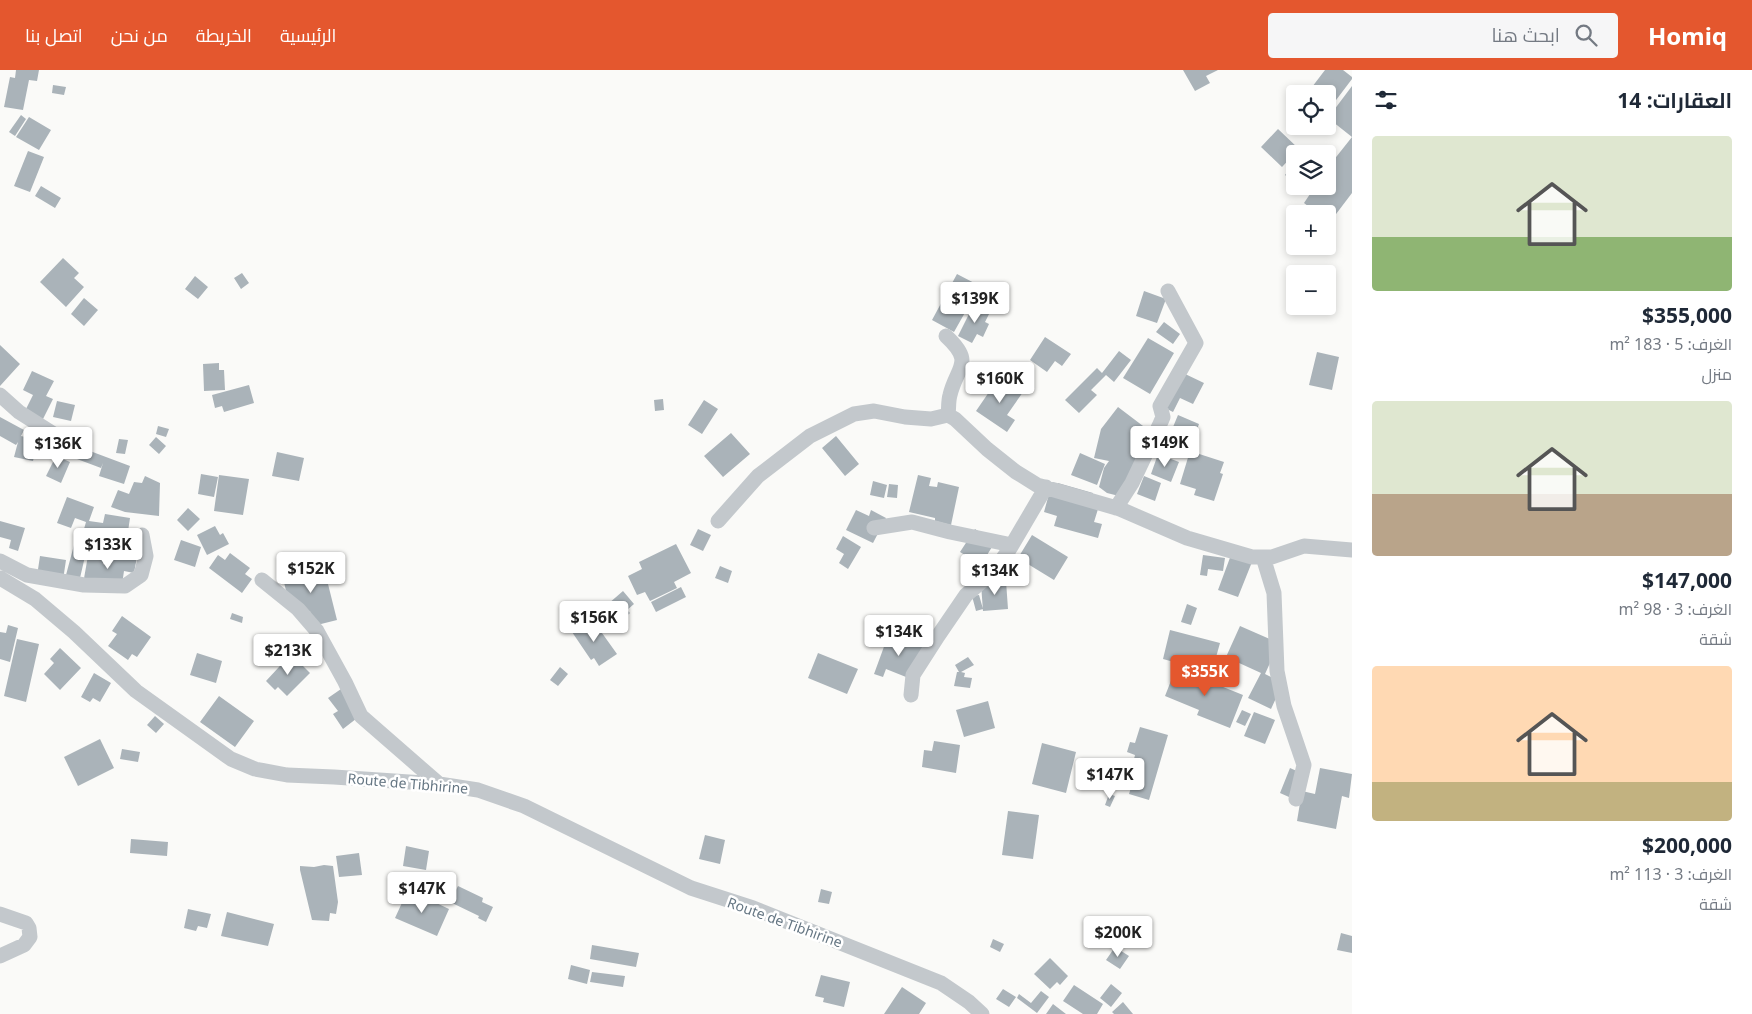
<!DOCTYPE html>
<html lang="ar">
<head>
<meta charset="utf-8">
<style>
  body { margin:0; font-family:"Noto Sans",Cairo,sans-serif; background:#f6f6f7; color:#1f2937; direction:rtl; height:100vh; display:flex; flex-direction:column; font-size:19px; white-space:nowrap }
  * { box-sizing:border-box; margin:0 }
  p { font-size:16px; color:#747a83 }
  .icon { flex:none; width:28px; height:28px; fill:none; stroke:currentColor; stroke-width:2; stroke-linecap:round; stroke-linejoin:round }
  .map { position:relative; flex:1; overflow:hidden; direction:ltr }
  .panel { display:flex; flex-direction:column; background:#fff; width:400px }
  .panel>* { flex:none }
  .controls { position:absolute; left:1286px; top:15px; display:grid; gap:10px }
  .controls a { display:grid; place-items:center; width:50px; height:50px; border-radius:5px; background:#fff; box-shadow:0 2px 8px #0003; font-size:25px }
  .price { position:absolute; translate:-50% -42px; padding:0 11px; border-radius:5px; background:#fff; color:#222; font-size:16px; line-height:32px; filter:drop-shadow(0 1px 2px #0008) }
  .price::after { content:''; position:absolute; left:50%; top:30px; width:15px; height:11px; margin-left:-8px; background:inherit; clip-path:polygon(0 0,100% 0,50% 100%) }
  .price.on { background:#e4572e; color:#fff }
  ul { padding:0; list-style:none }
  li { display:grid; align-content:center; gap:10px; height:265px; padding:0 20px }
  li span { display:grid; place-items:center; height:155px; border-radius:5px; color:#555 }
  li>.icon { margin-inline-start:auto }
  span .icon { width:90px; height:90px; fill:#fffc; stroke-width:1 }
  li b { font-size:21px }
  h2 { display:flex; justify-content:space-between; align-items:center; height:60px; padding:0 20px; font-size:21px }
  header { display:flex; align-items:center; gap:30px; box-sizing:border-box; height:70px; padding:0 25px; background:#e4572e; color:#fff }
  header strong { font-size:24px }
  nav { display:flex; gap:28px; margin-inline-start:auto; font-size:18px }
  .search { width:350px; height:45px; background:#f6f6f7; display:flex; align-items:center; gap:12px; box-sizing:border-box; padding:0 18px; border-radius:5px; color:#747a83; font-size:19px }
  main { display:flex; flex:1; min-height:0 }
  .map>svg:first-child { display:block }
  .building { fill:#aab3b9 }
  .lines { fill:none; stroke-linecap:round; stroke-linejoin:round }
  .minor { stroke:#c3c8cc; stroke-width:15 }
  .labels { text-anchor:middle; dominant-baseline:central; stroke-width:5; stroke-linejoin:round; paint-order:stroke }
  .street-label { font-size:14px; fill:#657683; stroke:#fff }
</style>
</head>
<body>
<header>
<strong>Homiq</strong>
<div class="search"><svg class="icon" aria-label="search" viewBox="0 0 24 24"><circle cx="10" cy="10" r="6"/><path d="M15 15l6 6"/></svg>ابحث هنا</div>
<nav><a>الرئيسية</a><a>الخريطة</a><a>من نحن</a><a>اتصل بنا</a></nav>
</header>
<main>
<section class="panel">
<h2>العقارات: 14<svg class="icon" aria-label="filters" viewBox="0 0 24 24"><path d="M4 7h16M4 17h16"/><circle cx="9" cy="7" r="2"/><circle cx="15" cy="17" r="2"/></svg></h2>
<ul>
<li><span style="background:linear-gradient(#dfe7d0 65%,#8fb573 0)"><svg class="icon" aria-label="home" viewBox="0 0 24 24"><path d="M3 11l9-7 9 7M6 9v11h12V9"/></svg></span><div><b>$355,000</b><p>الغرف: 5 · 183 m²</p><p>منزل</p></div></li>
<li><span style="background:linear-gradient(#dfe7d0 60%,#b9a48a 0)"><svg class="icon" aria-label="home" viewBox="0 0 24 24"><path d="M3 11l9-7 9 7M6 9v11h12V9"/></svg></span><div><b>$147,000</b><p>الغرف: 3 · 98 m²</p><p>شقة</p></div></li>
<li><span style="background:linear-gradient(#ffd9b3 75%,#c2b280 0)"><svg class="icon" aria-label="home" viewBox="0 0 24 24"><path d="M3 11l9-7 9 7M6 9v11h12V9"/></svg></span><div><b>$200,000</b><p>الغرف: 3 · 113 m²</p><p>شقة</p></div></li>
</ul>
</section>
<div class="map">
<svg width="1352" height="944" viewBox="0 0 1352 944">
  <rect width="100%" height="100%" fill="#fafaf8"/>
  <!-- building -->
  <path class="building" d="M16,0H39L37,11L29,10L23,40L4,37L10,7L15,8Z
    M1183,0H1218L1206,6L1210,13L1195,21Z
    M1325,0H1343L1352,7V9L1330,38L1328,36V24H1312L1309,21Z
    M53,15L66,17L64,25L52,23Z
    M1352,16V67L1328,48Z
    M21,45L26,49L15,66L9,62Z
    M29,47L51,60L39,80L16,67Z
    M1278,59L1299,79L1282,97L1261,77Z
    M1352,67V123L1330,152L1328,151V144H1318L1304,133L1310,124L1299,116H1328V95L1329,96Z
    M28,81L44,87L30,122L14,116Z
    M1295,92V113L1285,105Z
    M41,116L61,128L55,138L35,126Z
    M63,188L79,203L74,208L84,217L66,237L40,212Z
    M242,203L249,213L241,219L234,208Z
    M957,204L980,216L954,262L932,250Z
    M195,206L208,217L198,229L185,219Z
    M1144,221L1166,229L1157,253L1136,246Z
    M84,228L98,240L84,256L71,244Z
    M974,234L990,242L985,252L989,254L983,267L977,264L972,273L958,266Z
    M1164,252L1180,264L1173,274L1156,262Z
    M1045,267L1071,284L1062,296L1055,291L1047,302L1030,290Z
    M1148,268L1174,283L1150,324L1123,308Z
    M0,275L20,294L0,316Z
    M1119,281L1131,290L1114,312L1106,305L1091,320L1097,325L1079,343L1065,330L1097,298L1102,303Z
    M1317,282L1339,287L1332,320L1309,315Z
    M219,293V300H224L225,320L204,321L203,294Z
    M32,301L54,311L46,326L53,329L41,353L23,345L33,325L23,320Z
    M1181,302L1204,313L1193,334L1180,328L1173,342L1163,337Z
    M1000,306L1023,322L1007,345L1015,350L1007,362L976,341Z
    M249,315L254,333L224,342L222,336L215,338L212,325Z
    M663,329L664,340L655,341L654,330Z
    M704,330L718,339L702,364L688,355Z
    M57,331L75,335L71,351L53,347Z
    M1118,337L1147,359L1136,404L1119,426L1107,423L1099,417L1104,398L1109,391L1094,388L1101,359Z
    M1178,345L1199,354L1190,378L1168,369Z
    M0,347L24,360L21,366L38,370L33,391L14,387L18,372L16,375L0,366Z
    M158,356L169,359L166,367L156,364Z
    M731,363L750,384L723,407L704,386Z
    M836,366L859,394L845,406L822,378Z
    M156,367L166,376L159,384L149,375Z
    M119,369L128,370L125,384L116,383Z
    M82,378L130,396L124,414L99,406L103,393L101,398L77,389Z
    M1190,381L1224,392L1220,403L1223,404L1214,431L1194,425L1196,419L1180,414Z
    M277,382L304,388L299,411L272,406Z
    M1080,383L1105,394L1097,415L1071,405Z
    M1158,384L1179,392L1171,412L1151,404Z
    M56,386L70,392L61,413L46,406Z
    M201,404L218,407L214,427L198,424Z
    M219,405L249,409L243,445L214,441Z
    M918,405L931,408L929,416L937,417L938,412L959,417L951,455L935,451V448L909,442Z
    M145,406L160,413L159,446L125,442L111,437L118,420L129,424L134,412L142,413Z
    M1144,406L1161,413L1155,431L1137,424Z
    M873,411L887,415L884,428L870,425Z
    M1058,413L1093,423L1089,437L1098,439L1094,452L1102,454L1098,468L1054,456L1057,446L1044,442L1049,424L1054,425Z
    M889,414L898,415L897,428L887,427Z
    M67,427L94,437L89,451L103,453L105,444L130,448L126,475L95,471L96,461L84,459L86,452L75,448L71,458L57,453Z
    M188,438L200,449L188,461L177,450Z
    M856,440L869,446L871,440L886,448L873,473L846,460Z
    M0,451L25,458L18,481L9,478L11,470L0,467Z
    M215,456L220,465L223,463L229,474L207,485L197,465Z
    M698,459L711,465L703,481L690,475Z
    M975,459L995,472L981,495L960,482Z
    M1032,465L1068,487L1054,510L1018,488Z
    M843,466L861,477L848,499L839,493L844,484L836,479Z
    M181,470L201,477L195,497L174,490Z
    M676,474L691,503L674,512L677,518L650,531L645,522L637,525L628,506L642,499L639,492Z
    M74,475L78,476L77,480L86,482L80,508L66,505Z
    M89,480L105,483L103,494L110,496L113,482L137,487L134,503L124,501L121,521L83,514Z
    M230,483L250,498L245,504L252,509L242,523L209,498L218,485L225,490Z
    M1203,485L1225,488L1223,501L1208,499L1207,506L1200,505Z
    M1231,485L1254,487L1238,527L1218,520Z
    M40,486L66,490L63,510L37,506Z
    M323,494L337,550L313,556L310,541L296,544L288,529L282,504Z
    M720,496L732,501L728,513L715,508Z
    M1006,511L1008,539L983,541L981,514Z
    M681,517L686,527L656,542L651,532Z
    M623,521L634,534L627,540L630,543L622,550L608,534Z
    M979,525L983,539L976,541L972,526Z
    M1187,534L1197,538L1191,555L1181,552Z
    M232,543L243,547L242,553L230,549Z
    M122,546L151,567L137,587L132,584L128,590L108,576L117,564L112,561Z
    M592,549L617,584L599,596L594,588L591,590L572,562Z
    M8,555L18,558L10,592L0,589V562L6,563Z
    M1240,556L1279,573L1265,604L1283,613L1271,639L1248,628L1261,603L1226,587Z
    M1170,560L1220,573L1211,605L1194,601L1197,589L1184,586L1181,594L1163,589Z
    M889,563L924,577L911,609L886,599L883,607L874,604Z
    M17,569L39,574L26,632L4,626Z
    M60,578L81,598L60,620L44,604L54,593L50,589Z
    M197,583L222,591L216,613L190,605Z
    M818,583L858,599L847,624L808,608Z
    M291,584L310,603L287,626L278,617L275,620L266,611Z
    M968,587L974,595L961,602L965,603L964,607L972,608L970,618L954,616L957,602H959L955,595Z
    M560,597L568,604L558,616L550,610Z
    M1176,598L1243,625L1230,658L1197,645L1199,640L1165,626Z
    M94,603L111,613L100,632L93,628L90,632L81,627Z
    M341,619L361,645L343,659L333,644L338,641L328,628Z
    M219,626L254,651L235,677L200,652Z
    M988,631L995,658L964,667L956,640Z
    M1242,640L1251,644L1245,656L1236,652Z
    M1254,642L1275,650L1265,674L1244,666Z
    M155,646L164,654L156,663L147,655Z
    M1140,657L1168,665L1149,730L1129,724L1137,698L1132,697L1135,685L1127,682L1130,672L1135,673Z
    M100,669L114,698L78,716L64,687Z
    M934,671L960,675L956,703L922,697L924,680L932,681Z
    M1042,673L1076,682L1066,723L1032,714Z
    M122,679L140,682L138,692L120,689Z
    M1290,698L1299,702L1289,727L1280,723Z
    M1320,698L1352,704L1349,728L1342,726L1336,759L1297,751L1302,721L1315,724Z
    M1109,724L1115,726L1110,737L1105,735Z
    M1008,741L1039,745L1033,789L1002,785Z
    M705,765L725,770L720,794L699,789Z
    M131,769L168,772L167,786L130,783Z
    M406,776L429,781L426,800L403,796Z
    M359,783L362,805L339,807L336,786Z
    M324,795L333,796L338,832L336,844L330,843L329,851L312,850L300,800V796L314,797Z
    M458,816L483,828L482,832L493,837L486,852L478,848L479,846L450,832Z
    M821,819L832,822L829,834L818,832Z
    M406,824L426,833L428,829L449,839L437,866L395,848Z
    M188,839L211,844L207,858L198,856L196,861L184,858Z
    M227,842L274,854L268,876L221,866Z
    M1341,863L1352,866V883L1337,880Z
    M993,869L1004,874L1000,882L990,877Z
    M592,875L639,883L636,897L590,889Z
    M1115,877L1129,886L1120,899L1106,890Z
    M1050,888L1068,906L1060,915L1057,912L1050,919L1034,904Z
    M571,895L590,900L587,914L568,909Z
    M592,902L625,906L623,917L590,912Z
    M821,905L850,912L844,937L823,932L824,928L815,926Z
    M1111,914L1122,923L1111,937L1100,928Z
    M1074,915L1103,934L1097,944H1083L1063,931Z
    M902,917L926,933L919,944H884Z
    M1003,919L1016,927L1009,937L996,929Z
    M1041,921L1049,927L1037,943L1017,928L1019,924L1031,933Z
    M1123,932L1133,944H1114L1112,942Z
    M1053,934L1066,944H1046Z"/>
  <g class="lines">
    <!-- minor -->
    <path class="minor" d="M946,266C975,293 957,296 950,325C948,332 949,339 948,345
      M0,325L19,342L60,368
      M1116,438L1132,413L1160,354L1163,347L1160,336L1196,273L1168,221
      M718,451L758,406L810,366L854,344L874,341L905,347L931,349L948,345L955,349L987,379L1016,402L1037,415L1120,439L1187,468L1252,487H1272L1304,476L1352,480
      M874,458L912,452L950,462L1012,475
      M1263,487L1274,523L1277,601L1284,636L1304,695L1296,729
      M0,491L27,505L84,515L125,516L141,505L146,486L142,465
      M0,508L35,529L74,562L136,621L231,689L255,699L287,705L334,707L439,714L478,720L524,736L691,818L753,838L941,913L969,932L982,944
      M262,510L298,539L317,561L345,612L361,646L439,714
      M911,625L913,605L938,566L966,525L993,502L1009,480L1046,417
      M0,844L26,853L29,858L30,867L24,875L0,886"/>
  </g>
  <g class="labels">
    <!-- street labels -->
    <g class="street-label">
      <text transform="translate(408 713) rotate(5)">Route de Tibhirine</text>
      <text transform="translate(785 852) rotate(20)">Route de Tibhirine</text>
    </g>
  </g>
</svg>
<div class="controls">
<a><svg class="icon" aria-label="locate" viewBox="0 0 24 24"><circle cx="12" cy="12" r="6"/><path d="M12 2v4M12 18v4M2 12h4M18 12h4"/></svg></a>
<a><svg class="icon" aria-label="layers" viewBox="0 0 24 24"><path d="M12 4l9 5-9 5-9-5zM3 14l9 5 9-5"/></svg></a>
<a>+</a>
<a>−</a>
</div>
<b class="price" style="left:975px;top:254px">$139K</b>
<b class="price" style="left:1000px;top:334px">$160K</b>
<b class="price" style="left:1165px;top:398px">$149K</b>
<b class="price" style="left:58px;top:399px">$136K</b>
<b class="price" style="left:108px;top:500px">$133K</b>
<b class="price" style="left:311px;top:524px">$152K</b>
<b class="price" style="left:995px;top:526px">$134K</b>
<b class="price" style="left:594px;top:573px">$156K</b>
<b class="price" style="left:899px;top:587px">$134K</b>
<b class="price" style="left:288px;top:606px">$213K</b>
<b class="price on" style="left:1205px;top:627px">$355K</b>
<b class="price" style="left:1110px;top:730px">$147K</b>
<b class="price" style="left:422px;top:844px">$147K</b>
<b class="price" style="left:1118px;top:888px">$200K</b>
</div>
</main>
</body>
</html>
